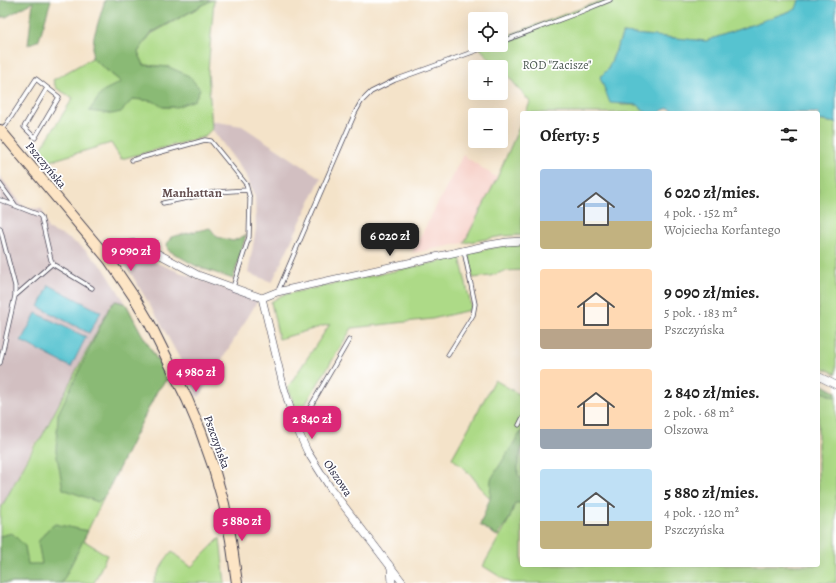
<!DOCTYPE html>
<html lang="pl">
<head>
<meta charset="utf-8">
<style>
  body { margin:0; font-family:Alegreya,serif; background:#f6f6f6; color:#222; height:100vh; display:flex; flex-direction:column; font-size:15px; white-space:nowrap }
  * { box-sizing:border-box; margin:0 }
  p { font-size:13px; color:#767676 }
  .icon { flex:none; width:22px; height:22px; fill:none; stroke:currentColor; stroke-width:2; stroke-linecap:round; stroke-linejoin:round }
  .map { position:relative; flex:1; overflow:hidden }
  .panel { position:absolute; left:520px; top:111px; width:300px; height:456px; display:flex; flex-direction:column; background:#fff; border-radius:4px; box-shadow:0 4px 16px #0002 }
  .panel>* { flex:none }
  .tools { position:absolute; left:468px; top:12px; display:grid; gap:8px }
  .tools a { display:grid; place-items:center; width:40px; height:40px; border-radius:4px; background:#fff; box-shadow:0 4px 16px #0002; font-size:20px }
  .price { position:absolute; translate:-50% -34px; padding:0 9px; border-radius:8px; background:#db2777; color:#fff; font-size:13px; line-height:26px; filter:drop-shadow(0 1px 2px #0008) }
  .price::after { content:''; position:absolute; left:50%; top:24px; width:12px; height:9px; margin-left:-6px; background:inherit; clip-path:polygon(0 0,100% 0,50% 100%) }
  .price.active { background:#222; color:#fff }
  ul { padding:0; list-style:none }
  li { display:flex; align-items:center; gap:12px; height:100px; padding:0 20px }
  li span { display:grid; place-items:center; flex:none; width:112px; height:80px; border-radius:4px; color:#555 }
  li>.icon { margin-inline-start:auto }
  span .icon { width:48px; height:48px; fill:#fffc; stroke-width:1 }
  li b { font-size:17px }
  h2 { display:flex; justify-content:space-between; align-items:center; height:48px; padding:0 20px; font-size:17px }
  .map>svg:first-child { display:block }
  .built { fill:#f7d1c9 }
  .industrial { fill:#d2bfc1 }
  .green { fill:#adda87; stroke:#687e61 }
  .forest { fill:#8aba74; stroke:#566e58 }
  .water { fill:#57c3d0; stroke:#3c7286 }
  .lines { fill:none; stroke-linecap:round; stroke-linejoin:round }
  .service-casing { stroke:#423f50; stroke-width:5 }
  .minor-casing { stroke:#423f50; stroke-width:8 }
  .secondary-casing { stroke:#423f50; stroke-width:12 }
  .service { stroke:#fff; stroke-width:3.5 }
  .minor { stroke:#fff; stroke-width:7 }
  .secondary { stroke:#fde5c5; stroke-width:10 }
  .labels { text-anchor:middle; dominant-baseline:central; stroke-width:3.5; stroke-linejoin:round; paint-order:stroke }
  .park-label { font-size:12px; fill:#4c5952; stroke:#fff }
  .street-label { font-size:12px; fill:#22223b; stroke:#fff }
  .neighbourhood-label { font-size:13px; font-weight:bold; fill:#644f50; stroke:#fff }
</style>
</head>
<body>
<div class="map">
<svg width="836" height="583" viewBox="0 0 836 583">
  <rect width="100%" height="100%" fill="#fff"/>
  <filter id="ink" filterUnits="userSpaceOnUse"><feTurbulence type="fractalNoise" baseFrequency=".025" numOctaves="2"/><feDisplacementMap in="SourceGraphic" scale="8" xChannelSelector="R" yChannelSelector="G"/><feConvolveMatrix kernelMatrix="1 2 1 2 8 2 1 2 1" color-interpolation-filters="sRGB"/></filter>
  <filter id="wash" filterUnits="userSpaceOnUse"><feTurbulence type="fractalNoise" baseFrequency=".012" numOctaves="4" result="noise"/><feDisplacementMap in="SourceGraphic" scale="16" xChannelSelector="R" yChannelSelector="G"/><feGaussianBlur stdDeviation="0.9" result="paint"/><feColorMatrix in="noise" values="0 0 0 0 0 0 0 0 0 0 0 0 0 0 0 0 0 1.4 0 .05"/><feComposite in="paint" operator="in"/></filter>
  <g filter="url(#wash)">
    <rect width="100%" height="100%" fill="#f4e3c9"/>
    <!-- built -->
    <path class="built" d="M463,155L497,178L464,243L412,253Z"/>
    <!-- industrial -->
    <path class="industrial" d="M211,121L242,126L321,178L272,282L248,273L256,229L255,197L246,175L212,129Z
      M0,176L22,205L29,208L42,209L48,229L66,237L82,247L103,267L126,304L116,301L110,305L39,441L35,442L0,510Z
      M134,252L139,253L157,263L182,273L254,299L257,302L200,396L197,397L188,374L161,324L132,275L124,264V259Z"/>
    <!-- green -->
    <path class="green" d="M212,0H214L208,71L212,129L204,137L121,159L111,143L47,162L39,152L73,98L56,88L53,80L92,58L121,82L133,99L153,101L164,107H176L169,67L144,65L138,52L151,34Z
      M603,0H803L796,9L706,41L623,33L608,69L621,105H638L647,113H526L530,102L503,70L501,69V67H497L478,46L481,45H501V38Z
      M818,120L836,123V374L818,365Z
      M522,121V235L503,236L464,243L497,178Z
      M507,245H522V270L505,271L490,276L473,278L468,253Z
      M460,257L471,306L470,310L432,319L352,328L298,416L288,387L330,324L279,339L271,302L282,295Z
      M116,301L126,304L140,331L168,378L157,391L83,540L107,555L94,583H0V510L36,443L39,442L110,306Z
      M495,380L522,396V565H818V390L836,398V583H510L483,566L510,518L484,492L471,475L452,458Z
      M220,538L225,583H153L165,560L172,552L191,567Z"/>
    <!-- forest -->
    <path class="forest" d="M0,0H51L39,40L28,45L33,2L6,17H0Z
      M105,0H212L151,33L138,52L144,65L169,67L189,76L200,89L195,100L176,107H163L153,101L133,99L121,112L112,114L89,111L103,91L121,82L92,58L94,36Z
      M210,228L217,237L233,241L246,235L233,279L196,266L168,250L167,244L171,237Z
      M116,301L126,304L140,331L168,378L157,391L105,496L98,502L63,489L56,451L58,414L110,306Z
      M818,382L836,392V398L818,390Z
      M522,430V447L518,462V475L522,479V503H515L510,518L497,536L480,525L490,498L491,479Z
      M55,524L88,531L62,583H0V536L12,533L25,546L28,564H42L38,542L47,530Z"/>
    <!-- water -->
    <path class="water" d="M799,0H836V123L818,120V113H677L669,108L663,110L660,113H647L638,105L610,103L600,77L608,69L623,33L706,41L796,9Z
      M49,285L101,312L89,333L39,307Z
      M36,313L86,337L71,367L21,341Z"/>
  </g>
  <g filter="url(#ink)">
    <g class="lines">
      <defs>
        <path id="service" d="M501,42L575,14L610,0
          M0,130L6,125L36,79L59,97L35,138L24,127L47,88
          M132,160L205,140L211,141L246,184L250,199L249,237L233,287
          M0,184L16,206L39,215L41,217L51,260L54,265L92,288
          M0,200L16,206
          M163,203L216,192L247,190
          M0,228L15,286V296L0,363
          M278,291L355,113L361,102L371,92L395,80L492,45
          M15,296L53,263
          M448,355L473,315L475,304L464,251
          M519,425L522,419
          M298,428L349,340"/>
        <path id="minor" d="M109,260C119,250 122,243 138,243L198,275L262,298L277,292L489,245L507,242L522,241
          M262,298L283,385L295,424L307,451L331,489L403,583
          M818,376L836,385
          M391,568L392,583"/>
        <path id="secondary" d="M0,130L109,260L134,297L150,324L187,399L201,432L213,466L224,504L231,540L237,583"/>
      </defs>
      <!-- service casing -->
      <use href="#service" class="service-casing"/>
      <!-- minor casing -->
      <use href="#minor" class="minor-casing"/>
      <!-- secondary casing -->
      <use href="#secondary" class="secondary-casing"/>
      <!-- service -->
      <use href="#service" class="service"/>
      <!-- minor -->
      <use href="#minor" class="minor"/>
      <!-- secondary -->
      <use href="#secondary" class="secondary"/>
    </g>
  </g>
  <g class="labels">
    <!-- park labels -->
    <g class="park-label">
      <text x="557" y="65">ROD "Zacisze"</text>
    </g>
    <!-- street labels -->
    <g class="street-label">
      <text transform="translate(46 165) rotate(50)">Pszczyńska</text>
      <text transform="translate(217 442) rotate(70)">Pszczyńska</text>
      <text transform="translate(338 478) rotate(56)">Olszowa</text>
    </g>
    <!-- neighbourhood labels -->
    <g class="neighbourhood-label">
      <text x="192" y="192">Manhattan</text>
    </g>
  </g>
</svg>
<div class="tools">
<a><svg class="icon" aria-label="locate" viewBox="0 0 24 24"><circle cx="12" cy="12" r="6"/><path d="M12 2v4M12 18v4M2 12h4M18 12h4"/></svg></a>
<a>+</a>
<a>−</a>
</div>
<b class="price active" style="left:390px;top:257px">6 020 zł</b>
<b class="price" style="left:131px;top:272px">9 090 zł</b>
<b class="price" style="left:196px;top:393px">4 980 zł</b>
<b class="price" style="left:312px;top:440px">2 840 zł</b>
<b class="price" style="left:242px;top:542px">5 880 zł</b>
<section class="panel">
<h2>Oferty: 5<svg class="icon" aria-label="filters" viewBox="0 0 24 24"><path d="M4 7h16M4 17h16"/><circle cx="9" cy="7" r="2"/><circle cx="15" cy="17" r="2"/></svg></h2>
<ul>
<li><span style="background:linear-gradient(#a9c7e8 65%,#c2b280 0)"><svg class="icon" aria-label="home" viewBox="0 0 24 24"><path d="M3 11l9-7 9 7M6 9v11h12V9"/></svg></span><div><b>6 020 zł/mies.</b><p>4 pok. · 152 m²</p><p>Wojciecha Korfantego</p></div></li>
<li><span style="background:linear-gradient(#ffd9b3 75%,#b9a48a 0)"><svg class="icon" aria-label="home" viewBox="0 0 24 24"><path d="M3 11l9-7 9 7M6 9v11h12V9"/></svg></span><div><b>9 090 zł/mies.</b><p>5 pok. · 183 m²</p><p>Pszczyńska</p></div></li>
<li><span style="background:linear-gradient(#ffd9b3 75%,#9aa5b1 0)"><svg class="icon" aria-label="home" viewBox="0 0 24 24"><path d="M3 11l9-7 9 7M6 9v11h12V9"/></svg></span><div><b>2 840 zł/mies.</b><p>2 pok. · 68 m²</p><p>Olszowa</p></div></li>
<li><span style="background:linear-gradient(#bfe0f5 65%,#c2b280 0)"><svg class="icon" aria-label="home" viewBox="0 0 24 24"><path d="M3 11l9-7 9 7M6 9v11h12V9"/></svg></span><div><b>5 880 zł/mies.</b><p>4 pok. · 120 m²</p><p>Pszczyńska</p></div></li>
</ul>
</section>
</div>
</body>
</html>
